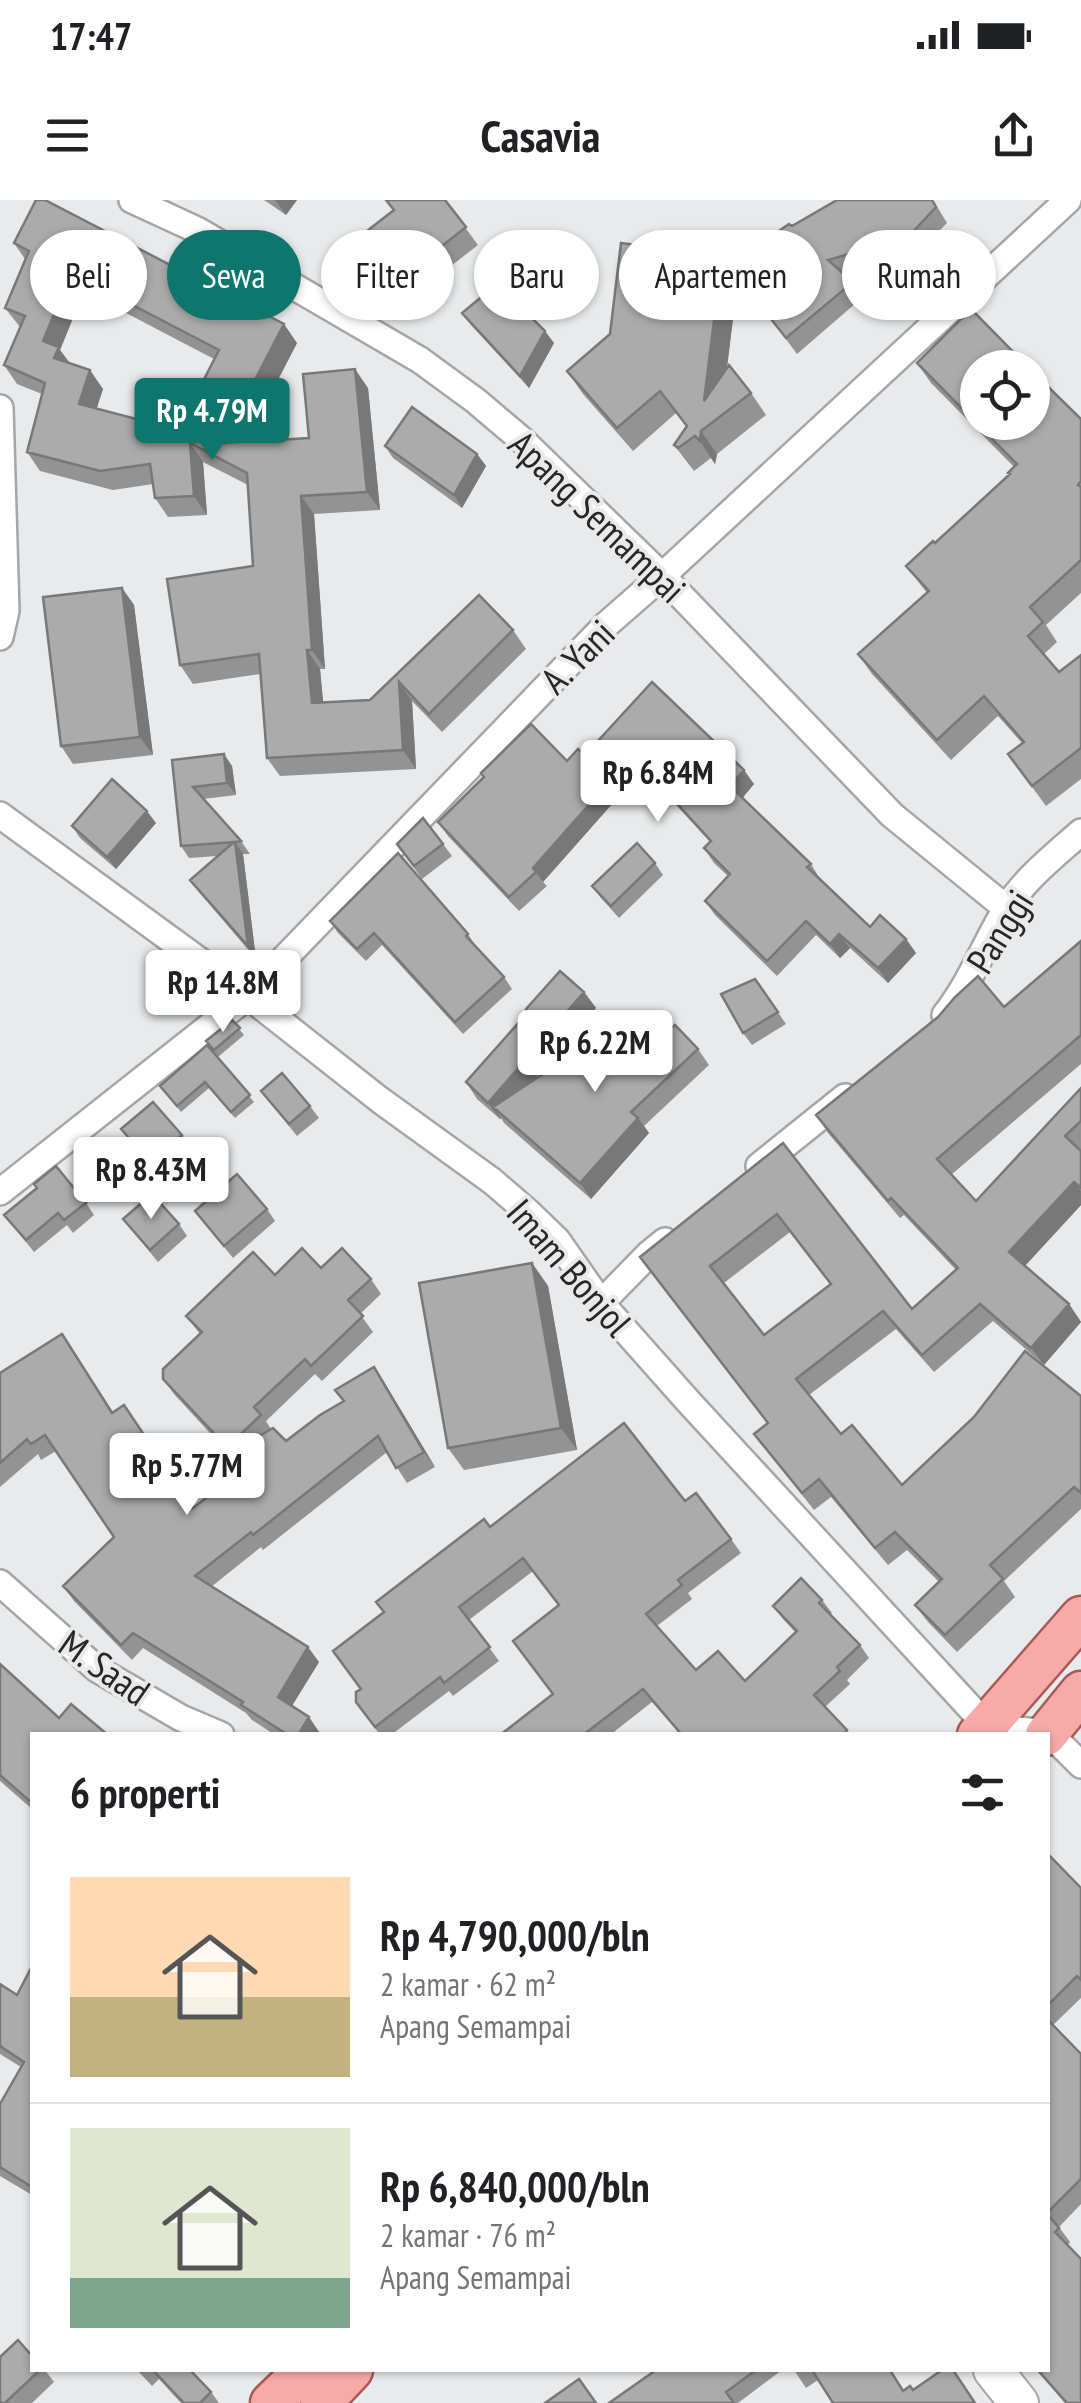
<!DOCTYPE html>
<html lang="id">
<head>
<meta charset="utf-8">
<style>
  body { margin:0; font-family:"PT Sans Narrow",sans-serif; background:#f2f2f2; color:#202124; height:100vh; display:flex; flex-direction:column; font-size:38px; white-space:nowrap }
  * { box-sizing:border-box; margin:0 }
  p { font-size:32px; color:#757577 }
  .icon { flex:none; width:55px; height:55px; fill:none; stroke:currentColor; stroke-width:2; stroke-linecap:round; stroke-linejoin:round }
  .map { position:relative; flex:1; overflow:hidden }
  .details { position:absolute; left:30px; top:1532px; width:1020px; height:640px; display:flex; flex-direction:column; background:#fff; border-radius:0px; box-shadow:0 2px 8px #0004 }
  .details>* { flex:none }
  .banner { position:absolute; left:30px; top:30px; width:1022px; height:90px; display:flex; gap:20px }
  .fabs { position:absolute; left:960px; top:150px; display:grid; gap:20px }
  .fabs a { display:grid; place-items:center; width:90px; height:90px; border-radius:50%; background:#fff; box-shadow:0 2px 8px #0004; font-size:50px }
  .price { position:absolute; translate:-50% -85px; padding:0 22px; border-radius:10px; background:#fff; color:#222; font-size:32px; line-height:65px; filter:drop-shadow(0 2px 5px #0008) }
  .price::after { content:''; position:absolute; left:50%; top:60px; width:30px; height:22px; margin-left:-15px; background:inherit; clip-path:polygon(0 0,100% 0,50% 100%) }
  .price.on { background:#0f766e; color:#fff }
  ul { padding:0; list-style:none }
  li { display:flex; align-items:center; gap:30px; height:250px; padding:0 40px }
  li+li { border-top:2px solid #e0e0e0 }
  li span { display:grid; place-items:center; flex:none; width:280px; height:200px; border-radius:0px; color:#555 }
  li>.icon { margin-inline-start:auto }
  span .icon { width:120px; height:120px; fill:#fffc; stroke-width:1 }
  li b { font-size:42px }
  h2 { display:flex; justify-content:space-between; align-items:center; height:120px; padding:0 40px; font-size:42px }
  .pill { padding:0 35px; border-radius:45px; background:#fff; box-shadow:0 2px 8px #0004; font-size:35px; line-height:90px }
  .pill.on { background:#0f766e; color:#fff }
  .status { display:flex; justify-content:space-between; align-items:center; height:70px; padding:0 50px; background:#fff; direction:ltr }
  .status svg { height:28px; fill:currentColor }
  header { display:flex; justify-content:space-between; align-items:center; height:130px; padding:0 40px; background:#fff; font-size:45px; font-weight:700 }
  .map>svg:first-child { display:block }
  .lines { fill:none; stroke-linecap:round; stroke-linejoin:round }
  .street-casing { stroke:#a5a6a7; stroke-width:30 }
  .secondary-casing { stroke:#a5a6a7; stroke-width:42 }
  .primary-casing { stroke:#a85956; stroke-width:45 }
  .street { stroke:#fff; stroke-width:25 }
  .secondary { stroke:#fff; stroke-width:38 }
  .primary { stroke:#f5aca9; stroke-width:40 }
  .wall { fill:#949393; fill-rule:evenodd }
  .shaded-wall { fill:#787878 }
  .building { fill:#acabab; stroke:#787878; stroke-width:2.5; fill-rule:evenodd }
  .labels { text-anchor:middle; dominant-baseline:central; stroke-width:8; stroke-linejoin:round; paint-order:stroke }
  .street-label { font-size:38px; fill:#272727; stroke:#e9eaeb }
</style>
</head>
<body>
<div class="status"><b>17:47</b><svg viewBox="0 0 49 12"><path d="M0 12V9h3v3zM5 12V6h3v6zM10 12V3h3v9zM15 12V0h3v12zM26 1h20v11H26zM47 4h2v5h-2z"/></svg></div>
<header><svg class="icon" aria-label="menu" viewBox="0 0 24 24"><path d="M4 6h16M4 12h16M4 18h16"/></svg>Casavia<svg class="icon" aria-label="share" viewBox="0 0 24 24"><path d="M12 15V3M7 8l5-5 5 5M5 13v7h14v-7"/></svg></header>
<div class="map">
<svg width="1081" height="2203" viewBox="0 0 1081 2203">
  <rect width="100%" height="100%" fill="#e9eaeb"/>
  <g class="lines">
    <defs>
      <path id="street" d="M132,0L197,30L420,160L476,201L522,240L662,376L892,615L1006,708
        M0,208L6,411L0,437
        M0,615L248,796L380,900L492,981L528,1012L557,1040L601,1103L687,1200L988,1527L1049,1533L1081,1565
        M945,815C970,783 984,746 1004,712C1023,680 1054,656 1081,632
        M759,966L845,897
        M0,992L248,796L606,425L662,376L1068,0
        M601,1103L649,1054L665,1041
        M0,1383L97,1469L181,1518L221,1535"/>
      <path id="secondary" d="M993,2170L1019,2203"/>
      <path id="primary" d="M978,1535L1081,1417
        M1046,1535L1081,1492
        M271,2203L305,2170
        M321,2203L352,2170"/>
    </defs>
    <!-- street casing -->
    <use href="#street" class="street-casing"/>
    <!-- secondary casing -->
    <use href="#secondary" class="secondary-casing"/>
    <!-- primary casing -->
    <use href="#primary" class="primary-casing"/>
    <!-- street -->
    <use href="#street" class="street"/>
    <!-- secondary -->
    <use href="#secondary" class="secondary"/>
    <!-- primary -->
    <use href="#primary" class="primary"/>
  </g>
  <!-- wall -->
  <path class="wall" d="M264,0H297L286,15Z
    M385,0H445L478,45L415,94L367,31L394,11Z
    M838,0H933L947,23L918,52L843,74L853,82L863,97L797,154L771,119L787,97L759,68L748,52Z
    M14,43L297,143L246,242L309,238L368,188L380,310L314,314L325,469H320L323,502L370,500L513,430L526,449L442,532L412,501L416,569L280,576L267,558L260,474L193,484L180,465L253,366L248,285L203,262L207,315L168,317L155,298L153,284L113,290L40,271L27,252L42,194L17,184L4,165L20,127L5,108L25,59ZM84,91L214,159L178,230L96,209L103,189L70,164L60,150Z
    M722,56L738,78L727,168L751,193L766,215L717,254L715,264L711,258L694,271L674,245L687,227L676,213L633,251L583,194L567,171Z
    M462,113L554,143L529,188L471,125Z
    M917,163L1081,219V393L1046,425L1057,442L1044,454L1059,472L1081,455V579L1046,606L1008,554L1022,543L998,516L951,560L872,474L858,454L927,393L906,366L935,343L1009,275L1014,267L931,183Z
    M385,246L477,254L486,266L462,308L393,258Z
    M122,388L134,405L153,555L73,564L61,546Z
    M652,482L754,584L742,598L811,664L820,679L870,727L906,739L916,753L888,783L850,748L840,758L816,735L777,776L715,715L705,701L728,676L714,663L704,648L710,642L643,569L543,682L547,686L519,711L448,636L438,622L567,561L585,555Z
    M172,560L232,566L236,595L203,599L241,641L250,654H243L256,759L199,692L190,680L218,656L189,658L181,646Z
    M156,623L116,669L80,638L72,626Z
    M397,644H443L452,656L422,679Z
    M655,663L663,675L619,718L601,698L592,686Z
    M330,721L468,734L476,747L504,777L512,789L463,834L382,745L366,761L338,733Z
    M1081,741V864L951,975L976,1001L1081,888V1005L1025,1066L1069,1104L1081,1122L1044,1165L993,1121L934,1172L896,1129L809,1195L841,1234L902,1285L1081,1196V1309L1004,1381L1015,1397L957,1452L928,1422L915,1405L939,1382L907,1350L888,1365L831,1297L814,1310L754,1234L768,1223L640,1057L783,943L912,1109L956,1070L904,1015L900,1018L828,933L816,915L1004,807ZM790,1032L830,1084L764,1135L724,1083Z
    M755,779L786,824L752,845L743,833Z
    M584,792L596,808L532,881L652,845L698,849L709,865L644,926L649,933L591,999L504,923L501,918L500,919L477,899L466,882Z
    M232,820L244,835L218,857L206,841Z
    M207,845L254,902L235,918L209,888L181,912L160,886Z
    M261,891L310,906L319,918L297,936Z
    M121,929L182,935L190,947L159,974Z
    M86,1003L94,1015L73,1033L67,1025L34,1052L4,1015Z
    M267,1009L275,1021L233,1058L195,1011Z
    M123,1019L179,1024L187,1036L158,1062Z
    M532,1063L548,1086L577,1250L464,1270L448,1248Z
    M321,1068L371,1079L381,1094L360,1114L373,1132L322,1181L315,1174L266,1221L271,1229L286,1241L343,1202L335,1190L384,1182L435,1267L407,1283L387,1252L263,1350L261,1347L211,1387L319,1462L292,1506L309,1517L319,1532L318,1535H275L252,1520L246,1513L143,1448L132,1460L74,1401L63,1386L114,1337L56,1251L41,1260L38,1254L0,1287V1173L62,1134L113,1212L194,1308L243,1269L174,1194L163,1179L200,1134L186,1116L275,1075Z
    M685,1301L731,1339L741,1353L688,1393L692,1399L657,1426L696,1470L745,1481L795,1432L783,1419L773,1406L822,1400L832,1413L830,1415L860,1445L869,1458L847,1480L850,1484L825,1507L851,1535H681L652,1502L610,1535H500L552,1495L559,1405L533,1371L469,1420L499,1461L453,1496L449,1491L391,1535H380L356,1502L383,1413L490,1327Z
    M0,1464L59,1518L108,1535H32V1609L0,1581Z
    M1048,1654L1081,1688V1798L1053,1825L1081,1854V2004L1059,2027L1070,2042L1068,2045L1081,2203H1065L1036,2170H1048Z
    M32,1766V1995L0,1976V1904L21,1867L0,1854V1784L17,1795Z
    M32,2170H45L54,2182L32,2203H0Z
    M137,2170H190L211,2192L219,2203H181L159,2179L152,2186Z
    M656,2170H782L738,2203H609Z
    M794,2170H890L904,2190H913L976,2203L818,2180L806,2188Z"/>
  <!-- shaded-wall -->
  <path class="shaded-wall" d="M275,0H297L286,15Z
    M722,56L738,78L721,215L704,201Z
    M71,73L84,91L60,150L72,166L54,158L43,141Z
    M284,124L297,143L235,262L222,243Z
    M545,131L554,143L529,188L520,176Z
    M355,169L368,188L380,310L367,292Z
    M90,170L103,189L92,223L79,204Z
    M701,231L717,254L715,264L700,241Z
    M190,243L203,262L207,315L194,296Z
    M477,254L486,266L462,308L454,295Z
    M301,296L314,314L325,469L312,450Z
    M122,388L134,405L153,555L140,537Z
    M307,450L320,469L325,521L312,503Z
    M399,482L412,501L416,569L403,550Z
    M224,554L232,566L236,595L227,583Z
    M633,555L643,569L543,682L533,668Z
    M744,570L754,584L740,601L730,586Z
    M147,611L156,623L116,669L107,657Z
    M235,642L243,654L256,759L248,746Z
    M839,734L850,748L840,758L830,744Z
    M906,739L916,753L888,783L878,768Z
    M584,792L596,808L503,915L493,907L501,918L500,919L488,903Z
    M638,918L649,933L591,999L580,983Z
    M1074,982L1081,991V1005L1021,1070L1009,1052Z
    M532,1063L548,1086L577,1250L561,1228Z
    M1069,1104L1081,1122L1044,1165L1031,1148Z
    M374,1167L384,1182L435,1267L424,1252Z
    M308,1447L319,1462L288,1512L278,1497Z
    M309,1517L319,1532L318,1535H298Z"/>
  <!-- building -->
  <path class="building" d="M36,0H45L284,124L222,243L309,238L303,174L355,169L367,292L301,296L312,450H307L312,503L370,500L479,395L513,430L429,514L399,482L403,550L267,558L259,454L180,465L167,379L253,366L247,273L190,243L194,296L155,298L150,264L100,271L27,252L45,183L4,165L25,116L5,108L29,51L14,43ZM71,73L219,150L178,230L79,204L90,170L54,158L59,147L43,141Z
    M386,0H445L466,27L403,77L367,31L394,10Z
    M837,0H932L936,7L908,37L828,60L853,82L786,138L771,119L788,94L748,52L789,24L792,26Z
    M621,43L722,56L704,201L729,165L751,193L701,231L700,241L695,236L678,248L674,245L687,226L660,191L617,228L567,171L610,134Z
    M497,84L545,131L520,176L462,113Z
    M971,109L1029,168H978V222H1032V171L1081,219V281L1078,285L1081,287V360L1030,407L1043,422L1028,436L1059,472L1081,455V548L1032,586L1008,554L1024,542L984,496L937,540L858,454L929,391L906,366L933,341L935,343L1010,274L1008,273L1017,264L917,163Z
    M412,207L477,254L454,295L385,246Z
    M122,388L140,537L61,546L43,397Z
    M652,482L744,570L730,586L811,664L807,667L870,727L880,715L906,739L878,768L839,734L830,744L806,721L767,761L705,701L730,674L704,648L711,641L633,555L533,668L536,672L509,697L438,622L484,577L481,573L531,524L567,561L578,549L585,555Z
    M224,554L227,583L193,587L241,641L235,642L248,746L190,680L234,642L181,646L172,560Z
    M112,579L147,611L107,657L72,626Z
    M423,618L443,644L414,666L397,644Z
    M637,643L655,663L611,706L592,686Z
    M398,653L468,734L466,736L504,777L455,822L374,733L357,749L330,721Z
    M1081,741V835L937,959L976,1001L1081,888V921L1065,936L1081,951V988L1074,982L1009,1052L1069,1104L1031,1148L980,1104L922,1155L883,1111L796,1179L841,1234L852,1225L902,1285L974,1217L1025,1151L1081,1196V1293L1074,1287L990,1365L1003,1379L945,1435L915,1405L942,1379L895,1332L875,1348L819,1279L802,1293L754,1234L768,1223L640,1057L783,943L912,1109L958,1068L891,998L888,1001L816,915L938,817L955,797L978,776L1004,807ZM777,1014L831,1084L764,1135L710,1066Z
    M560,771L584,792L488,903L466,882L528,812L526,809Z
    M755,779L778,812L743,833L721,794Z
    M632,815L652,846L675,825L698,849L631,912L638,918L580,983L493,907Z
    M232,820L240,828L214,850L206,841Z
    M207,845L250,895L231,912L205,882L177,906L160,886Z
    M282,873L310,906L289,924L261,891Z
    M153,902L182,935L150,962L121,929Z
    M56,966L86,1003L64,1020L58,1013L26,1040L4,1015L37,988L34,984Z
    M237,974L267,1009L224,1046L195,1011Z
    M152,994L179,1024L150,1050L123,1019Z
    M302,1048L321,1068L342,1048L371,1079L348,1100L363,1116L311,1166L305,1159L254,1207L261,1215L227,1247L163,1179V1169L202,1132L186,1116L253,1052L275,1075Z
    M532,1063L561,1228L448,1248L419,1083Z
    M62,1134L112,1213L124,1205L193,1308L246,1267L232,1252L273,1228L286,1241L320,1215L344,1201L335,1190L374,1167L424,1252L396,1268L378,1236L253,1335L251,1332L195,1376L308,1447L278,1497L309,1517L298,1535H288L241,1505L243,1502L133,1433L121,1445L63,1386L114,1337L45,1235L31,1244L27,1239L0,1263V1173Z
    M624,1223L685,1301L696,1293L731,1339L678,1380L682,1385L646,1414L696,1470L718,1451L745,1481L797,1431L773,1406L801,1378L822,1400L819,1403L860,1445L837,1467L840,1471L814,1495L847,1530L843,1535H682L643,1489L583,1535H500L553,1494L513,1441L559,1405L523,1358L459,1407L490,1447L444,1483L440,1477L375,1527L356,1502V1492L361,1489L333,1451L384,1412L376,1402L484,1319L490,1327Z
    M0,1464L59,1518L71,1504L108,1535H32V1603L0,1575Z
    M1048,1654L1081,1688V1780L1077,1776L1048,1805Z
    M32,1766V1987L0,1967V1904L24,1862L0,1846V1784L17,1795Z
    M1048,1820L1081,1854V1979L1048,2012Z
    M1048,2015L1059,2028L1055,2032L1081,2059V2203H1067L1038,2170H1048Z
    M18,2140L32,2156V2170H40L5,2203H0V2157Z
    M153,2170H190L211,2192L200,2203H184Z
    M656,2170H756L726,2192L734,2203H609Z
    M812,2170H890L903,2191L910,2186L913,2190L942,2170H953L975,2203H833Z
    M579,2179L596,2203H545Z"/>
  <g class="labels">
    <!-- street labels -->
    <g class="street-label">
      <text transform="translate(598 316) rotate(44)">Apang Semampai</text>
      <text transform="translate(577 456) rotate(-45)">A. Yani</text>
      <text transform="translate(999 731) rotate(-58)">Panggi</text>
      <text transform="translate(570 1067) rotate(49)">Imam Bonjol</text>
      <text transform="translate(105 1467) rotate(35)">M. Saad</text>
    </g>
  </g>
</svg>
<div class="fabs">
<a><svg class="icon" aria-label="locate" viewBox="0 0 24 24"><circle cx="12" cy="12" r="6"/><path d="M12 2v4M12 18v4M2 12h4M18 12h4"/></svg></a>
</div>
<b class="price on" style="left:212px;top:263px">Rp 4.79M</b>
<b class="price" style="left:658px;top:625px">Rp 6.84M</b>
<b class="price" style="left:223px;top:835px">Rp 14.8M</b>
<b class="price" style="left:595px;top:895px">Rp 6.22M</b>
<b class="price" style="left:151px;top:1022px">Rp 8.43M</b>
<b class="price" style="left:187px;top:1318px">Rp 5.77M</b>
<div class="banner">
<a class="pill">Beli</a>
<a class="pill on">Sewa</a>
<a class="pill">Filter</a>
<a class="pill">Baru</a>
<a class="pill">Apartemen</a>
<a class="pill">Rumah</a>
</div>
<section class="details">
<h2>6 properti<svg class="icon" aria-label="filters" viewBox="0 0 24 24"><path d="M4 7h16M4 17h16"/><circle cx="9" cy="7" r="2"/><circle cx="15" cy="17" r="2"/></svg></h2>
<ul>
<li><span style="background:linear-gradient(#ffd9b3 60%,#c2b280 0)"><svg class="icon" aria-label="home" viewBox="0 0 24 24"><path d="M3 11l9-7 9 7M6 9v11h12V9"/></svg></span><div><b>Rp 4,790,000/bln</b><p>2 kamar · 62 m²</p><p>Apang Semampai</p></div></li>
<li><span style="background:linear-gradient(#dfe7d0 75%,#7fa58c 0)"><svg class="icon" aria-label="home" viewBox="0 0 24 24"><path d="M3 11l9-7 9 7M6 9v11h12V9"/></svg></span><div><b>Rp 6,840,000/bln</b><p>2 kamar · 76 m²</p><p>Apang Semampai</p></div></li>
</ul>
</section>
</div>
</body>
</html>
